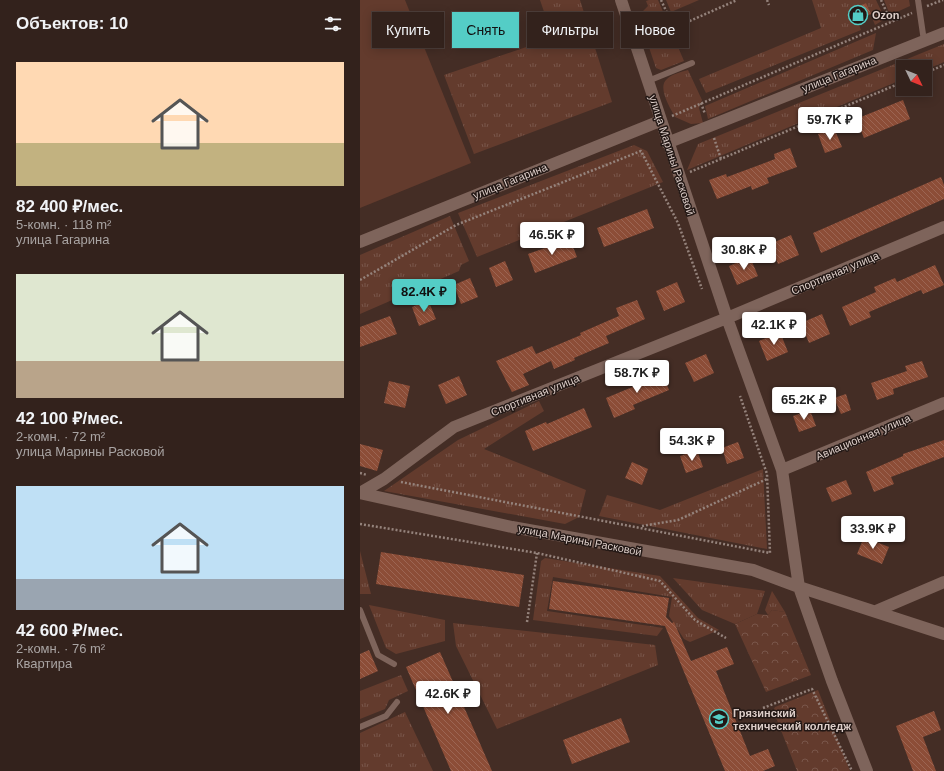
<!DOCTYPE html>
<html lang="ru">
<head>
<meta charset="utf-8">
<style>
  body { margin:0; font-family:Helvetica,sans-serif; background:#3e2f29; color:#f1f3f6; height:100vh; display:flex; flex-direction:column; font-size:15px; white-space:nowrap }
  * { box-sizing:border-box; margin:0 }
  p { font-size:13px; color:#a9a4a3 }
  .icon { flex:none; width:22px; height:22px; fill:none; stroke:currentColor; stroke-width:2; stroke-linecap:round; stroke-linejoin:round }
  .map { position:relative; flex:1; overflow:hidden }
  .drawer { display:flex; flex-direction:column; background:#33221c; width:360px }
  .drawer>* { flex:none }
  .hud { position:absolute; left:12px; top:12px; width:380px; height:36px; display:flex; gap:8px }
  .needle { width:26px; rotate:133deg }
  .tools { position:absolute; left:536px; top:60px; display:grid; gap:8px }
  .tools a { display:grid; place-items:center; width:36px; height:36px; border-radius:0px; background:#33221c; box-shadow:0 2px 10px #0003,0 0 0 1px #4e3f3b; font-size:20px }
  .price { position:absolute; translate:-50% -34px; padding:0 9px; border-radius:4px; background:#fff; color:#222; font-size:13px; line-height:26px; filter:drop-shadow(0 1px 2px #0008) }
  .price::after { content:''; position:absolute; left:50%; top:24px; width:12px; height:9px; margin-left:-6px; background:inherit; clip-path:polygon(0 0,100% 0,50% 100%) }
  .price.selected { background:#54cdc6; color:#111 }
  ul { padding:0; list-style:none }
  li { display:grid; align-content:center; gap:8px; height:212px; padding:0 16px }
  li span { display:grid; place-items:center; height:124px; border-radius:0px; color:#555 }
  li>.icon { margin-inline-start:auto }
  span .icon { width:72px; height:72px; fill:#fffc; stroke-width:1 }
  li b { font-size:17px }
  h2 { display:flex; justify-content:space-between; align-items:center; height:48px; padding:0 16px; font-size:17px }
  .pill { padding:0 14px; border-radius:0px; background:#33221c; box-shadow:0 2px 10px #0003,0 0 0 1px #4e3f3b; font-size:14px; line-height:36px }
  .pill.selected { background:#54cdc6; color:#111 }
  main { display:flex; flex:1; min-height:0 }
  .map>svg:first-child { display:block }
  .grass { fill:url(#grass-tufts) }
  .forest { fill:url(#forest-crowns) }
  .pitch { fill:#633b2d }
  .building { fill:url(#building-back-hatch) }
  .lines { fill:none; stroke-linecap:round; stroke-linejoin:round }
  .path { stroke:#95837c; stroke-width:2.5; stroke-dasharray:2 2; stroke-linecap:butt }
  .lane { stroke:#7e645b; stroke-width:6 }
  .street { stroke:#7e645b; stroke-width:12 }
  .labels { text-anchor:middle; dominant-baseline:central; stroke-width:3; stroke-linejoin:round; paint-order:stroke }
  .poi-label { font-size:11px; font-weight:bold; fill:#ddcec9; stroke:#231815; text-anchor:start }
  .street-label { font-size:11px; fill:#ddcec9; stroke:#231815 }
</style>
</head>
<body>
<main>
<section class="drawer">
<h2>Объектов: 10<svg class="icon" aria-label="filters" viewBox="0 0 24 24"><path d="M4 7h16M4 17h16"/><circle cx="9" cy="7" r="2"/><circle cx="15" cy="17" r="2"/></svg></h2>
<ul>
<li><span style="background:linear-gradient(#ffd9b3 65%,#c2b280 0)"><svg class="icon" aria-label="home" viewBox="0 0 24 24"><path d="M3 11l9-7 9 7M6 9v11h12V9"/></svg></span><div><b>82 400 ₽/мес.</b><p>5-комн. · 118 m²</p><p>улица Гагарина</p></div></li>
<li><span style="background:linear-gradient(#dfe7d0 70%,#b9a48a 0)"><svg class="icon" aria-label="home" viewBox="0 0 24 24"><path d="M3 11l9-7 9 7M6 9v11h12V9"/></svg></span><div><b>42 100 ₽/мес.</b><p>2-комн. · 72 m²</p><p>улица Марины Расковой</p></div></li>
<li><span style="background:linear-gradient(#bfe0f5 75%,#9aa5b1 0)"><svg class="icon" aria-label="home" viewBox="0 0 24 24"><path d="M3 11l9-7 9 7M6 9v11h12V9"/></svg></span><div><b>42 600 ₽/мес.</b><p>2-комн. · 76 m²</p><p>Квартира</p></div></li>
</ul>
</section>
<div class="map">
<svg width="584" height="771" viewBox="0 0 584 771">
  <defs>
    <pattern id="grass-tufts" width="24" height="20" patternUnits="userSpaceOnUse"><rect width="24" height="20" fill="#633b2d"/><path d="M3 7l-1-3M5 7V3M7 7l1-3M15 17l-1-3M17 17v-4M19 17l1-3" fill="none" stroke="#79564a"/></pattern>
    <pattern id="forest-crowns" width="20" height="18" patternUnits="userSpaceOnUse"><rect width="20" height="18" fill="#633b2d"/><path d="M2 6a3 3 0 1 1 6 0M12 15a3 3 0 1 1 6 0" fill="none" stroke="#79564a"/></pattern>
    <pattern id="building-back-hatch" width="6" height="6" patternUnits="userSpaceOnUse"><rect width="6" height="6" fill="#8c4d37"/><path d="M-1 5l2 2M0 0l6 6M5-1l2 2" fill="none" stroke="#9c6553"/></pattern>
  </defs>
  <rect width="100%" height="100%" fill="#442d25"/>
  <!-- grass -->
  <path class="grass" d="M180,0H220L252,102L114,154L84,75L193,38Z
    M289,0H298L324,61L301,70L296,68L280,21L279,15L288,6L286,1Z
    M306,0H339L311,12Z
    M452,0H516L525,19L515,25L506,3L493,9L501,30L346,93L339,79L461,28Z
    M524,0H549L550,6L530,15Z
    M516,33L513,50L348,119L345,106Z
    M584,44V62L565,70V67H543V79L327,170L338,144Z
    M328,70L342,100L339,108L343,123L331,124L315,117C310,108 297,87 307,79C312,74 321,72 328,70Z
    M274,145L287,151L303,182L117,257L98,213Z
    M90,216L109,261L101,265L99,271L0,314V255Z
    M179,401L184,411L124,449L226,490L219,517L205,524L24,491L98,440Z
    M403,469L407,549L239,516L247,495L300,510Z
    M0,551L11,594H0Z
    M185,558L300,576L338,618L359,630L330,642L324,639L309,616L312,597L193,577L187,611L303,628L297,636L173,620L181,561Z
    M313,578L405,591L397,614L375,624L342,610Z
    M412,591L425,612L412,610L408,615L405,610Z
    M9,605L85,620V641L36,654L26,648Z
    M93,623L295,645L298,665L137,729L96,646Z
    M41,675L48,691L29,700L25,709L0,719V691Z
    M45,712L73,771H0V733Z"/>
  <!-- forest -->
  <path class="forest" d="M412,610L425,612L451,675L406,692L375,624L397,614L408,615Z
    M458,690L490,771H437L415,715L414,709L415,707Z"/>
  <!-- pitch -->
  <path class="pitch" d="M0,0H45L111,163L0,208Z"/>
  <!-- building -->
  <path class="building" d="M506,3L511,14L497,19L493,9Z
    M543,100L550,119L504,138L496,119Z
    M474,128L482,147L465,153L458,134Z
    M430,148L437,167L407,178L409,183L392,190L391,186L357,199L349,180L366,174L367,177L415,159L414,154Z
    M581,177L584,185V199L461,253L453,233Z
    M287,209L294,228L244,247L237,228Z
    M431,235L439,255L418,264L410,244Z
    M210,239L217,257L175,273L168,254Z
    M390,257L398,276L377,285L369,266Z
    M145,261L153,280L136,287L129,268Z
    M575,265L584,285L563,294L561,290L509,312L511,317L490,326L482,307L516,292L514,287L535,278L537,282Z
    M110,278L118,297L101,304L94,285Z
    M317,282L325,302L304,311L296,291Z
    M68,300L76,319L59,326L52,307Z
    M277,300L285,319L246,336L249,343L214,358L215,360L194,369L191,361L163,374L169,385L152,392L136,361L172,346L176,354L221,335L220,333L259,316L256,308Z
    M462,314L470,334L449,343L441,323Z
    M30,316L37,334L0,347V327Z
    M420,332L428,352L407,361L399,341Z
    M346,354L354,373L334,382L325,363Z
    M562,361L568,377L533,389L534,394L517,400L511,383L547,371L545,366Z
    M301,371L309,390L273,405L275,409L254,418L246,398L282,383L280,380Z
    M99,376L107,395L86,404L78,385Z
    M29,381L50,386L45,408L24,403Z
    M486,394L491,410L481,414L474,398Z
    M224,408L232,427L173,451L165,431L186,422L187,424Z
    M450,410L456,426L439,432L433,416Z
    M584,440V457L531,477L534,484L514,492L506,472L543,456V454Z
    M378,442L384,458L367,464L362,448Z
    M0,444L23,450L17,471L0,466Z
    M337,450L343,467L326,473L320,456Z
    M272,462L288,469L282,485L265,478Z
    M486,480L492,494L472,502L466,488Z
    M504,537L529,547L522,564L497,554Z
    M21,552L164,575L159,607L16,584Z
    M193,581L309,598L306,617L312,623L314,622L331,661L367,647L374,664L356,671L390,756L408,749L415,766L403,771H365L305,626L189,609Z
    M9,650L18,671L0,679V654Z
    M80,652L132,771H91L46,667Z
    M574,711L581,730L563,737L576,771H553L536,726Z
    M261,718L270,742L212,764L203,740Z"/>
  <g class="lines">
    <!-- path -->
    <path class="path" d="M301,0L314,28L377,0
      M407,0L409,5
      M521,0L531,22
      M567,6L583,0
      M565,73L584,65
      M341,103L345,114
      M312,116L552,13
      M354,138L361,159
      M330,172L543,82
      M0,280L96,225L281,151L318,223L342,289
      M0,473L7,475
      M41,482L410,553L407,474L380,396
      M0,524L177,553L300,581L335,620L366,638
      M282,526L318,520L407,479
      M167,622L177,553
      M403,708L452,689L492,771"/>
    <!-- lane -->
    <path class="lane" d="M558,0L564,41
      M288,81L332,63
      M0,610L18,655L34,664
      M0,727L26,716L37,702"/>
    <!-- street -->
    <path class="street" d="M261,0L367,318L422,470L439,587L472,681L507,771
      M307,143L584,33
      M0,242L300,121
      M422,470L584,403
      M0,493L24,479L94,427L367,318L584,227
      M0,493L152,527L393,570L439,587L584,634
      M516,611L584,582"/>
  </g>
  <!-- icons -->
  <defs>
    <symbol id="shop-ring" viewBox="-11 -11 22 22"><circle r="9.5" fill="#231815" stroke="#54cdc6" stroke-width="1.5"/><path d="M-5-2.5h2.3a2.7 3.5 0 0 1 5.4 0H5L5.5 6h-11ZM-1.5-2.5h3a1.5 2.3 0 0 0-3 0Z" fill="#54cdc6"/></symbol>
    <symbol id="university-ring" viewBox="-11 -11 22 22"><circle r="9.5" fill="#231815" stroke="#54cdc6" stroke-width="1.5"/><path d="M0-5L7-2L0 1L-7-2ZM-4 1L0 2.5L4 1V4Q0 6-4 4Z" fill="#54cdc6"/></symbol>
  </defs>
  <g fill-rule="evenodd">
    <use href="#shop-ring" x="487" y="4" width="22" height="22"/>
    <use href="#university-ring" x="348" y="708" width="22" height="22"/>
  </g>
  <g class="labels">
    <!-- poi labels -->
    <g class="poi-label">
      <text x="512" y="15">Ozon</text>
      <text x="373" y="713">Грязинский<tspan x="373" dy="13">технический колледж</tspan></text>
    </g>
    <!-- street labels -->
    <g class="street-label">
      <text transform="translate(479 74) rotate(-22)">улица Гагарина</text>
      <text transform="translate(312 155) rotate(72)">улица Марины Расковой</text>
      <text transform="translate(150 181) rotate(-22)">улица Гагарина</text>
      <text transform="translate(475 273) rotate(-23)">Спортивная улица</text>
      <text transform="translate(175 395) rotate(-22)">Спортивная улица</text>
      <text transform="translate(503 437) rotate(-23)">Авиационная улица</text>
      <text transform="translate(220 540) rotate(11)">улица Марины Расковой</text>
    </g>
  </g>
</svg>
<div class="tools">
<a><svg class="needle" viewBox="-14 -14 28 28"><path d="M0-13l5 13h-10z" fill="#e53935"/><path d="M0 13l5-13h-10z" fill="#a9a4a3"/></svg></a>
</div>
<b class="price" style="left:470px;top:141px">59.7K ₽</b>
<b class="price" style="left:192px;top:256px">46.5K ₽</b>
<b class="price" style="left:384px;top:271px">30.8K ₽</b>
<b class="price selected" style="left:64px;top:313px">82.4K ₽</b>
<b class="price" style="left:414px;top:346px">42.1K ₽</b>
<b class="price" style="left:277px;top:394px">58.7K ₽</b>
<b class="price" style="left:444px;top:421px">65.2K ₽</b>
<b class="price" style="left:332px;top:462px">54.3K ₽</b>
<b class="price" style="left:513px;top:550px">33.9K ₽</b>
<b class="price" style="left:88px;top:715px">42.6K ₽</b>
<div class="hud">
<a class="pill">Купить</a>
<a class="pill selected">Снять</a>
<a class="pill">Фильтры</a>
<a class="pill">Новое</a>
</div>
</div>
</main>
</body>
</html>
